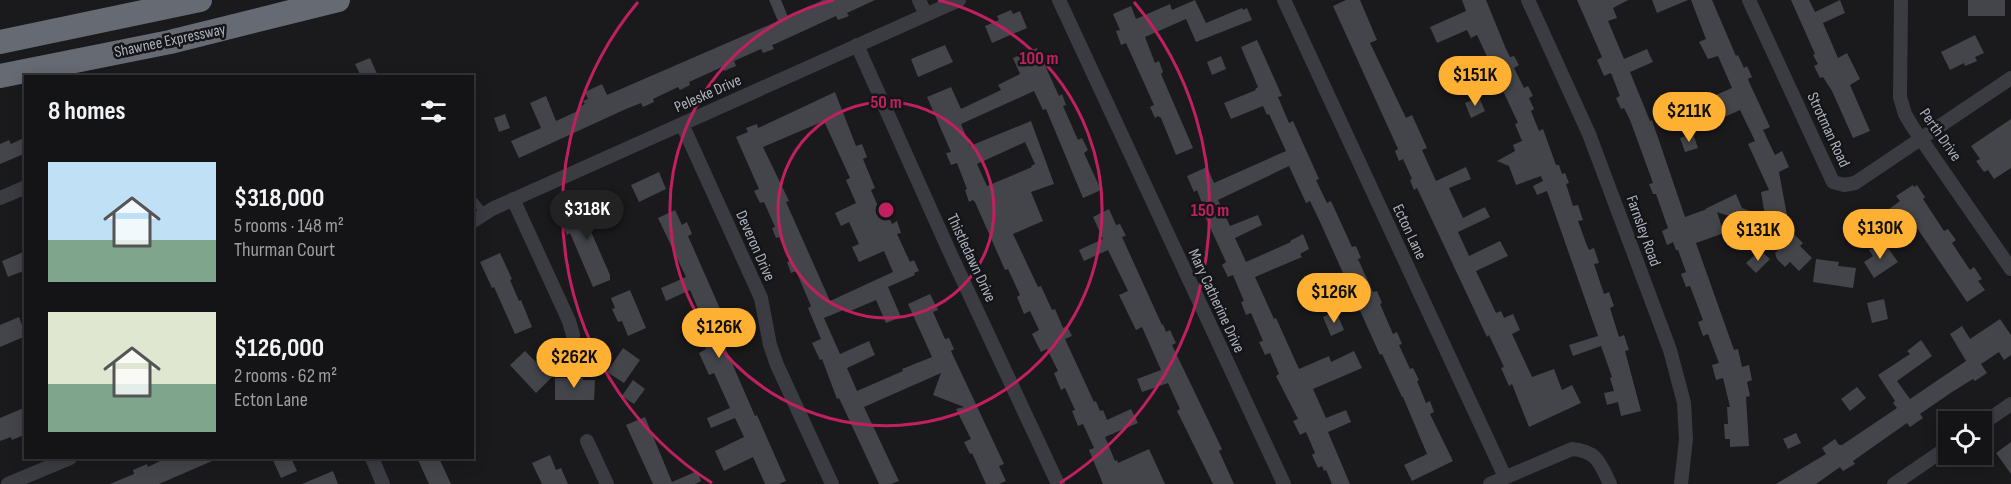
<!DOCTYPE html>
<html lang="en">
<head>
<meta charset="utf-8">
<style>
  body { margin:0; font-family:"Sofia Sans Condensed",sans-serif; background:#212123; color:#f1f3f6; height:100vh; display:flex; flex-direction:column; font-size:22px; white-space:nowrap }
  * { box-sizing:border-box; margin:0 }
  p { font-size:20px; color:#9d9ea1 }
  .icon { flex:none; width:33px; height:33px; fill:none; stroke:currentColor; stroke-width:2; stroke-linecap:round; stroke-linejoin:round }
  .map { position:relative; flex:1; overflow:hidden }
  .panel { position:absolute; left:24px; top:75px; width:450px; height:384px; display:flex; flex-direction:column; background:#141416; border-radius:0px; box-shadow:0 3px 15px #0003,0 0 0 2px #333335 }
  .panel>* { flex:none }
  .fabs { position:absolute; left:1938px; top:411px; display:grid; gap:12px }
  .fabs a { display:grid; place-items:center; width:54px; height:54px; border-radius:0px; background:#141416; box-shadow:0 3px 15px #0003,0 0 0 2px #333335; font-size:30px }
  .price { position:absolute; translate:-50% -51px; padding:0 14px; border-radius:21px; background:#fdb032; color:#111; font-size:20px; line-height:39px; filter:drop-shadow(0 2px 3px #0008) }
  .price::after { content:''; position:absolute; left:50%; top:36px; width:18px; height:14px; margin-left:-9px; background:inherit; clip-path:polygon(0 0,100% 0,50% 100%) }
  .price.current { background:#222; color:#fff }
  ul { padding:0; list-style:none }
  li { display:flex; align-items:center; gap:18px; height:150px; padding:0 24px }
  li span { display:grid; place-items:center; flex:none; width:168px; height:120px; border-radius:0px; color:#555 }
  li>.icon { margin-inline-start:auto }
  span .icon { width:72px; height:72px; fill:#fffc; stroke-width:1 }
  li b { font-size:26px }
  h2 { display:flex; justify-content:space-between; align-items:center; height:72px; padding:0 24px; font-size:26px }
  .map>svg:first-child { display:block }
  .building { fill:#44454a; fill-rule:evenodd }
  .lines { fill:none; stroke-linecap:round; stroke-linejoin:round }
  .lane { stroke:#3b3c42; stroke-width:7 }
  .street { stroke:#3b3c42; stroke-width:14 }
  .highway { stroke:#666a73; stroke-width:24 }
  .ring { fill:none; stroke:#c12060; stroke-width:3 }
  .labels { text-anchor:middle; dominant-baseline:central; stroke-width:5; stroke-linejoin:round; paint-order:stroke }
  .street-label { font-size:16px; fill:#acb2bd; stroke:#151518 }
  .centre { fill:#c12060; stroke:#151518; stroke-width:3 }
  .ring-label { font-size:18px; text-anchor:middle; font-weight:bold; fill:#c12060; stroke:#151518; stroke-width:5; stroke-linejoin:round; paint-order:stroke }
</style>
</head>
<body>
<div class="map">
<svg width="2011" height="484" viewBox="0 0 2011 484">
  <rect width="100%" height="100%" fill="#1a1a1d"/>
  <!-- building -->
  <path class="building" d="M769,0H781L788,17L823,0H875L847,13L849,16L838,20L836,16L775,44L772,45L774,49L763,53L761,49L734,61L736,66L724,71L722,67L689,82L690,85L680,90L678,87L653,99L654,102L643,107L641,103L626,109L519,158L511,141L541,128L530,103L546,96L556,121L580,110L579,107L585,104L583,101L588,99L585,92L602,84L607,95L778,21Z
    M1195,0L1206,23L1242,8L1243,10L1247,8L1252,20L1196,42L1186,19L1145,37L1155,63L1159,61L1163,72L1161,74L1193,148L1176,155L1161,118L1158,116L1155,118L1150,107L1154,105L1126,43L1121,45L1116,31L1120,30L1113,14L1131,6L1136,19L1170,4L1172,10Z
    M1346,0H1360L1377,40L1370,43L1406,118L1412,115L1427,148L1422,150L1436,181L1466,167L1471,179L1449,188L1463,218L1485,207L1490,217L1458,232L1469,256L1500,241L1508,256L1476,271L1496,313L1501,311L1504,318L1513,314L1520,330L1512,334L1532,377L1554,369L1562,390L1572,385L1581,403L1529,427L1512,384L1509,386L1501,368L1504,367L1489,335L1487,337L1417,188L1414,190L1410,180L1412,179L1403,159L1399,161L1395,151L1398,149L1333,6Z
    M1462,0H1486L1506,49L1510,57L1514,56L1519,65L1514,68L1524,88L1528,86L1533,96L1529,98L1534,109L1531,111L1539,131L1543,129L1556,165H1559L1562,174L1565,173L1569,183L1566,184L1573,206L1578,205L1583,220L1578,221L1586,243L1589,250L1594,248L1599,263L1594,264L1604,294L1609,292L1614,306L1610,308L1619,337L1624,335L1629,350L1625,351L1641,411L1621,416L1618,402L1607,405L1604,393L1614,391L1610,378L1612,377L1601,346L1573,356L1569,345L1598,336L1547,191L1537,195L1533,186L1543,181L1541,176L1516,185L1509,166L1497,161L1515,151L1513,145L1522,141L1515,124L1518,123L1477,35L1471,38L1467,30L1437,43L1430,27L1466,11Z
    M1577,0H1628L1613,8L1617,18L1608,21L1624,59L1647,49L1653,62L1630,72L1650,121L1652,120L1685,217L1707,209H1705L1736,194L1742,208L1750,211L1747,222L1717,212L1724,233L1696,243L1734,350L1738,349L1742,367L1749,365L1752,380L1747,382L1750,396L1746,397L1749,446L1730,447V439H1725L1724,424H1728L1727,407H1730L1723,378L1716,380L1712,365L1719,363L1708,334L1703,336L1698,322L1703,320L1690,286L1686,287L1681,274L1686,272L1678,250H1676L1673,242L1667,245L1662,231L1668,228L1656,194H1653L1649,184L1653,183L1630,120L1624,108L1621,109L1616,98L1620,96L1611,73L1604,76L1597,60L1602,57Z
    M1652,0H1688L1657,13Z
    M1691,0H1712L1736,56L1738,55L1744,68L1747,66L1752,77L1748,79L1749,82L1770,127L1763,130L1775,155L1782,151L1789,167L1779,172L1788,221L1770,225L1768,216H1765L1761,192L1769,190L1748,144L1755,141L1740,110L1718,120L1709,98L1732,88L1718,56L1708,59L1699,42L1706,39Z
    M1791,0H1809L1815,12L1840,0L1845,13L1823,23L1838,58L1847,53L1860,79L1850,85L1870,131L1853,138L1832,91L1823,77L1820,78L1814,66L1818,64L1813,55L1815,54Z
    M1968,0H2005V16H1968Z
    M1011,10L1013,14L1020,11L1027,28L992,43L985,26L999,20L997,16Z
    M1975,35L1984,53L1975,57L1977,61L1965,66L1964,63L1950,70L1941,52Z
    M1257,40L1282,96L1278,97L1289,123L1293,121L1319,179L1316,180L1327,203L1331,201L1352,247L1356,246L1361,258L1358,259L1367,279L1373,292L1377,291L1382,303L1380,304L1393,334L1397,332L1402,344L1399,345L1410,369L1413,368L1419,380L1417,381L1426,403L1430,401L1434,412L1430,414L1453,461L1412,481L1404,465L1427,454L1403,397H1402L1382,354L1380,355L1321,224L1310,201L1306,203L1289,166L1218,200L1230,226L1258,215L1262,225L1235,238L1246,262L1291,242L1290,241L1303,234L1309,249L1300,254L1302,257L1255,277L1274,319L1276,318L1299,369L1329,356L1331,362L1354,351L1362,368L1313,389L1326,418L1346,410L1351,422L1328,432L1350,484H1332L1326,470L1324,471L1322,466L1318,468L1312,455L1315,453L1306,432L1300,435L1293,421L1298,419L1276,376L1279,374L1270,353L1265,355L1259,342L1263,341L1251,313L1246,315L1241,302L1244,301L1233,275L1228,277L1222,265L1226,262L1203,212L1205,211L1197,190L1194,192L1187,176L1207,167L1214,183L1286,151L1269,114L1267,115L1263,106L1231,119L1224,103L1256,90L1255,89L1258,87L1241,47Z
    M945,45L953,62L918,77L911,59Z
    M1037,48L1059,96L1062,94L1066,105L1063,106L1078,140L1082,138L1088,150L1084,153L1101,190L1083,198L1046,109L1043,110L1034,91L961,124L970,146L1031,121L1054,184L1031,192L1043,221L1013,234L1038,287L1041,286L1052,310L1055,309L1063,328L1067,326L1072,336L1065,339L1094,402L1096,401L1100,411L1103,410L1107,420L1131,409L1138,423L1105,437L1115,461L1117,460L1118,463L1149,449L1165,484H1103L1089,450L1094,448L1083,424L1078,426L1072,411L1075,410L1065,388L1061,390L1054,373L1058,371L1047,349L1041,352L1032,334L1039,330L1030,311L1024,314L1017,297L1020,295L1008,269L1005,270L975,202L973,200L969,202L965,190L967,189L957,163L951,165L946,153L951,152L927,97L951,87L961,109L1001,90L998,85L1020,74L1013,58ZM1025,142L1035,164L1031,166L1032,167L987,186L977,164Z
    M1221,56L1226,69L1212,75L1207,62Z
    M370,58L378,76H361L355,64Z
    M835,92L856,146L862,144L867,157L863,159L875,188L871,190L880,211L885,209L892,224L897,221L901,233L897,234L910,262L914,260L919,271L914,273L915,275L888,287L901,317L886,323L876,300L848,312L846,309L824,318L840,354L869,341L875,355L847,368L857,391L903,371L902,369L932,357L908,304L930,294L938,310L933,312L945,339L949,338L954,349L951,351L1004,464L999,466L1006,481L999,484H986L972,453L970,454L964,442L971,439L956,409L964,407L933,395L941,373L864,407L899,481L891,484H879L839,398L837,399L822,359L820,360L812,343L821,339L808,308L811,306L796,271L791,273L787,262L790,261L779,237L776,238L772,228L775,227L764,202L760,203L754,191L759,189L736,137L748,132L746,128L757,124L758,128ZM824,121L850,178L846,180L856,203L835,213L841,226L849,222L859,244L852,247L859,262L884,251L893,272L830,301L786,202L789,201L763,147Z
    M1479,97L1485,111L1471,118L1465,103Z
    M505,114L510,128L499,132L494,118Z
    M2011,119V168L1994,179L1988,170L1984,172L1976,161L1980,159L1971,146Z
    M1693,134L1698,148L1685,152L1680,138Z
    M26,137V153L0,164V144L9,140L11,144Z
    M659,172L666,189L639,202L631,185Z
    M1913,185L1914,187L1917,185L1925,197L1923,199L1944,231L1948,229L1956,240L1952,243L1970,270L1974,267L1982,279L1978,281L1985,290L1967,302L1913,222L1902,230L1889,209L1900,201L1896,196Z
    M594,202L605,224L586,220L610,275V280L593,287L570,233L567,235L560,219L574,211L572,208L584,203L585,206Z
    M1109,209L1116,225L1120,224L1126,236L1122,237L1162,325L1163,324L1166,332L1170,330L1176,343L1172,345L1222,449L1219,451L1234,484H1213L1177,411L1180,409L1168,383L1142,392L1137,379L1161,370L1142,327L1136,330L1119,295L1128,291L1108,250L1084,261L1079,250L1103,239L1093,217Z
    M675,210L682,225L687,222L692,234L688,236L725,320L715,324L755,416L757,415L786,481L779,484H765L753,457L724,471L715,451L744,437L735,418L711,428L707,418L730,408L714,373L709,375L699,353L706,349L694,322L702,318L690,290L666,301L661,288L686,277L658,218Z
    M1794,234L1803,243L1800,246L1812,258L1799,271L1790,262L1785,267L1777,259L1775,253Z
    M1883,241L1898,262L1874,278L1864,262L1873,256L1869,250Z
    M26,251V270L8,277L2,261Z
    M1758,252H1762L1770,259L1756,273L1746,263Z
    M500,253L512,279L510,280L519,301L521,300L532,327L515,334L494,287L492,288L480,262Z
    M1816,259L1839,262L1838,266L1856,268L1853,288L1813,282Z
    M630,290L646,328L628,336L622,321L618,322L612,309L615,308L611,298Z
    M1884,299L1888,319L1872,323L1867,303Z
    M1336,311L1344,330L1331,336L1323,317Z
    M19,317L26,336L0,347V325Z
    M2000,319L2011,335V355L2004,360L1999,352L1981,364L1987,373L1975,381L1973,379L1952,392L1920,414L1923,418L1910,427L1907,423L1853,461L1855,464L1843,471L1840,467L1816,484H1776L1826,454L1822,448L1835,439L1839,445H1842L1897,408L1893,403L1895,401L1878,375L1910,354L1907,351L1921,340L1932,356L1897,381L1910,399L1966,361L1950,334L1962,326L1970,339Z
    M623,348L640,360L624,383L607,372Z
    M525,351L536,362L538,360L553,376L536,393L510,365Z
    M555,378H583V380H595L594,400H555Z
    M633,380L645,389L634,404L622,396Z
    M1857,387L1866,398L1850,411L1841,399Z
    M26,407V434L12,440L11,437L0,441V418Z
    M645,417L672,482L697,471L701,481L695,484H653L626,425Z
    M1796,433L1801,443L1788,449L1783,439Z
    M2011,442V474L1996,453Z
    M550,455L556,470L561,468L568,484H542L532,463Z
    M166,458H219L159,484H110L134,474L133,470L147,464L148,467Z
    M272,458H291L297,471L281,478Z
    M417,458H439L451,484H429Z
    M333,471L338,484H302Z"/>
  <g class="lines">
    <!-- lane -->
    <path class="lane" d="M472,198L485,214"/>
    <!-- street -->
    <path class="street" d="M919,0L926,15
      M1059,0L1284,484
      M1284,0L1505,477
      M1528,0L1589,134L1670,350L1684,403L1686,439L1681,484
      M1749,0L1833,182L1844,185L1855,183L2011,78
      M1901,0L1900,97L1905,114L1912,126L2011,269
      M857,45L951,255L1058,484
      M682,124L761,298L770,345L777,365L832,484
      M0,198L26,187
      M513,199L569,321L573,335
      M472,222L492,209L959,0
      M1982,424L2011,404
      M587,441L607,484
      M372,458L383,484
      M8,484L70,458
      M1490,484L1572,449C1597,451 1600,463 1610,484
      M1894,484L1948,447"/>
    <!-- highway -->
    <path class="highway" d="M0,42L200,0
      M0,76L170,42L338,0"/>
  </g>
  <!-- distance rings -->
  <g class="ring">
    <circle cx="886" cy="210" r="108"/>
    <path d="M938 0A216 216 0 1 1 834 0"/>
    <path d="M712 483A324 324 0 0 1 638 2M1134 2A324 324 0 0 1 1060 483"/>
  </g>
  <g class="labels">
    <!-- street labels -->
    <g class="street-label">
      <text transform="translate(170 41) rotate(-12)">Shawnee Expressway</text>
      <text transform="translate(708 94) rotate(-24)">Peleske Drive</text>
      <text transform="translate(1828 130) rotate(65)">Strotman Road</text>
      <text transform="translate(1940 135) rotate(55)">Perth Drive</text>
      <text transform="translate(1643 231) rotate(70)">Farnsley Road</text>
      <text transform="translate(1409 232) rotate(65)">Ecton Lane</text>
      <text transform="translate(755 246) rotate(66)">Deveron Drive</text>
      <text transform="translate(971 258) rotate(65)">Thistledawn Drive</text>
      <text transform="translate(1216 301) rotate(65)">Mary Catherine Drive</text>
    </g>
  </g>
  <circle cx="886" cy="210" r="9" class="centre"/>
  <g class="ring-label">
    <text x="1039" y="64">100 m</text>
    <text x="886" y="108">50 m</text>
    <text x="1210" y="216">150 m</text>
  </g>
</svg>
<div class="fabs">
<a><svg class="icon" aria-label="locate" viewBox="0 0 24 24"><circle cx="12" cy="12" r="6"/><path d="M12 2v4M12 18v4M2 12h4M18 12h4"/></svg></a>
</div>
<b class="price" style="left:1475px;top:107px">$151K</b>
<b class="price" style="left:1689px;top:143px">$211K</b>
<b class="price current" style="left:587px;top:241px">$318K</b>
<b class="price" style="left:1880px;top:260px">$130K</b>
<b class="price" style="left:1758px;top:262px">$131K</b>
<b class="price" style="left:1334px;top:324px">$126K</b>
<b class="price" style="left:719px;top:359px">$126K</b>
<b class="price" style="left:574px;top:389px">$262K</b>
<section class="panel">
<h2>8 homes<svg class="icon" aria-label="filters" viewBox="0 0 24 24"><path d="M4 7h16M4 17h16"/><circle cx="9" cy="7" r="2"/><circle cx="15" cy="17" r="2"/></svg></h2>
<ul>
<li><span style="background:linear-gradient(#bfe0f5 65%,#7fa58c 0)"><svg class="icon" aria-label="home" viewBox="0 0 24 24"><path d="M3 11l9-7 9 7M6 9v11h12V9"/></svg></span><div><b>$318,000</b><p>5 rooms · 148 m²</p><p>Thurman Court</p></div></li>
<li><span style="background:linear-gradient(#dfe7d0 60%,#7fa58c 0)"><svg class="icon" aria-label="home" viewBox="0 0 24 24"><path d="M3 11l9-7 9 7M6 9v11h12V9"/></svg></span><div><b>$126,000</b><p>2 rooms · 62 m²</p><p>Ecton Lane</p></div></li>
</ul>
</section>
</div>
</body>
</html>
